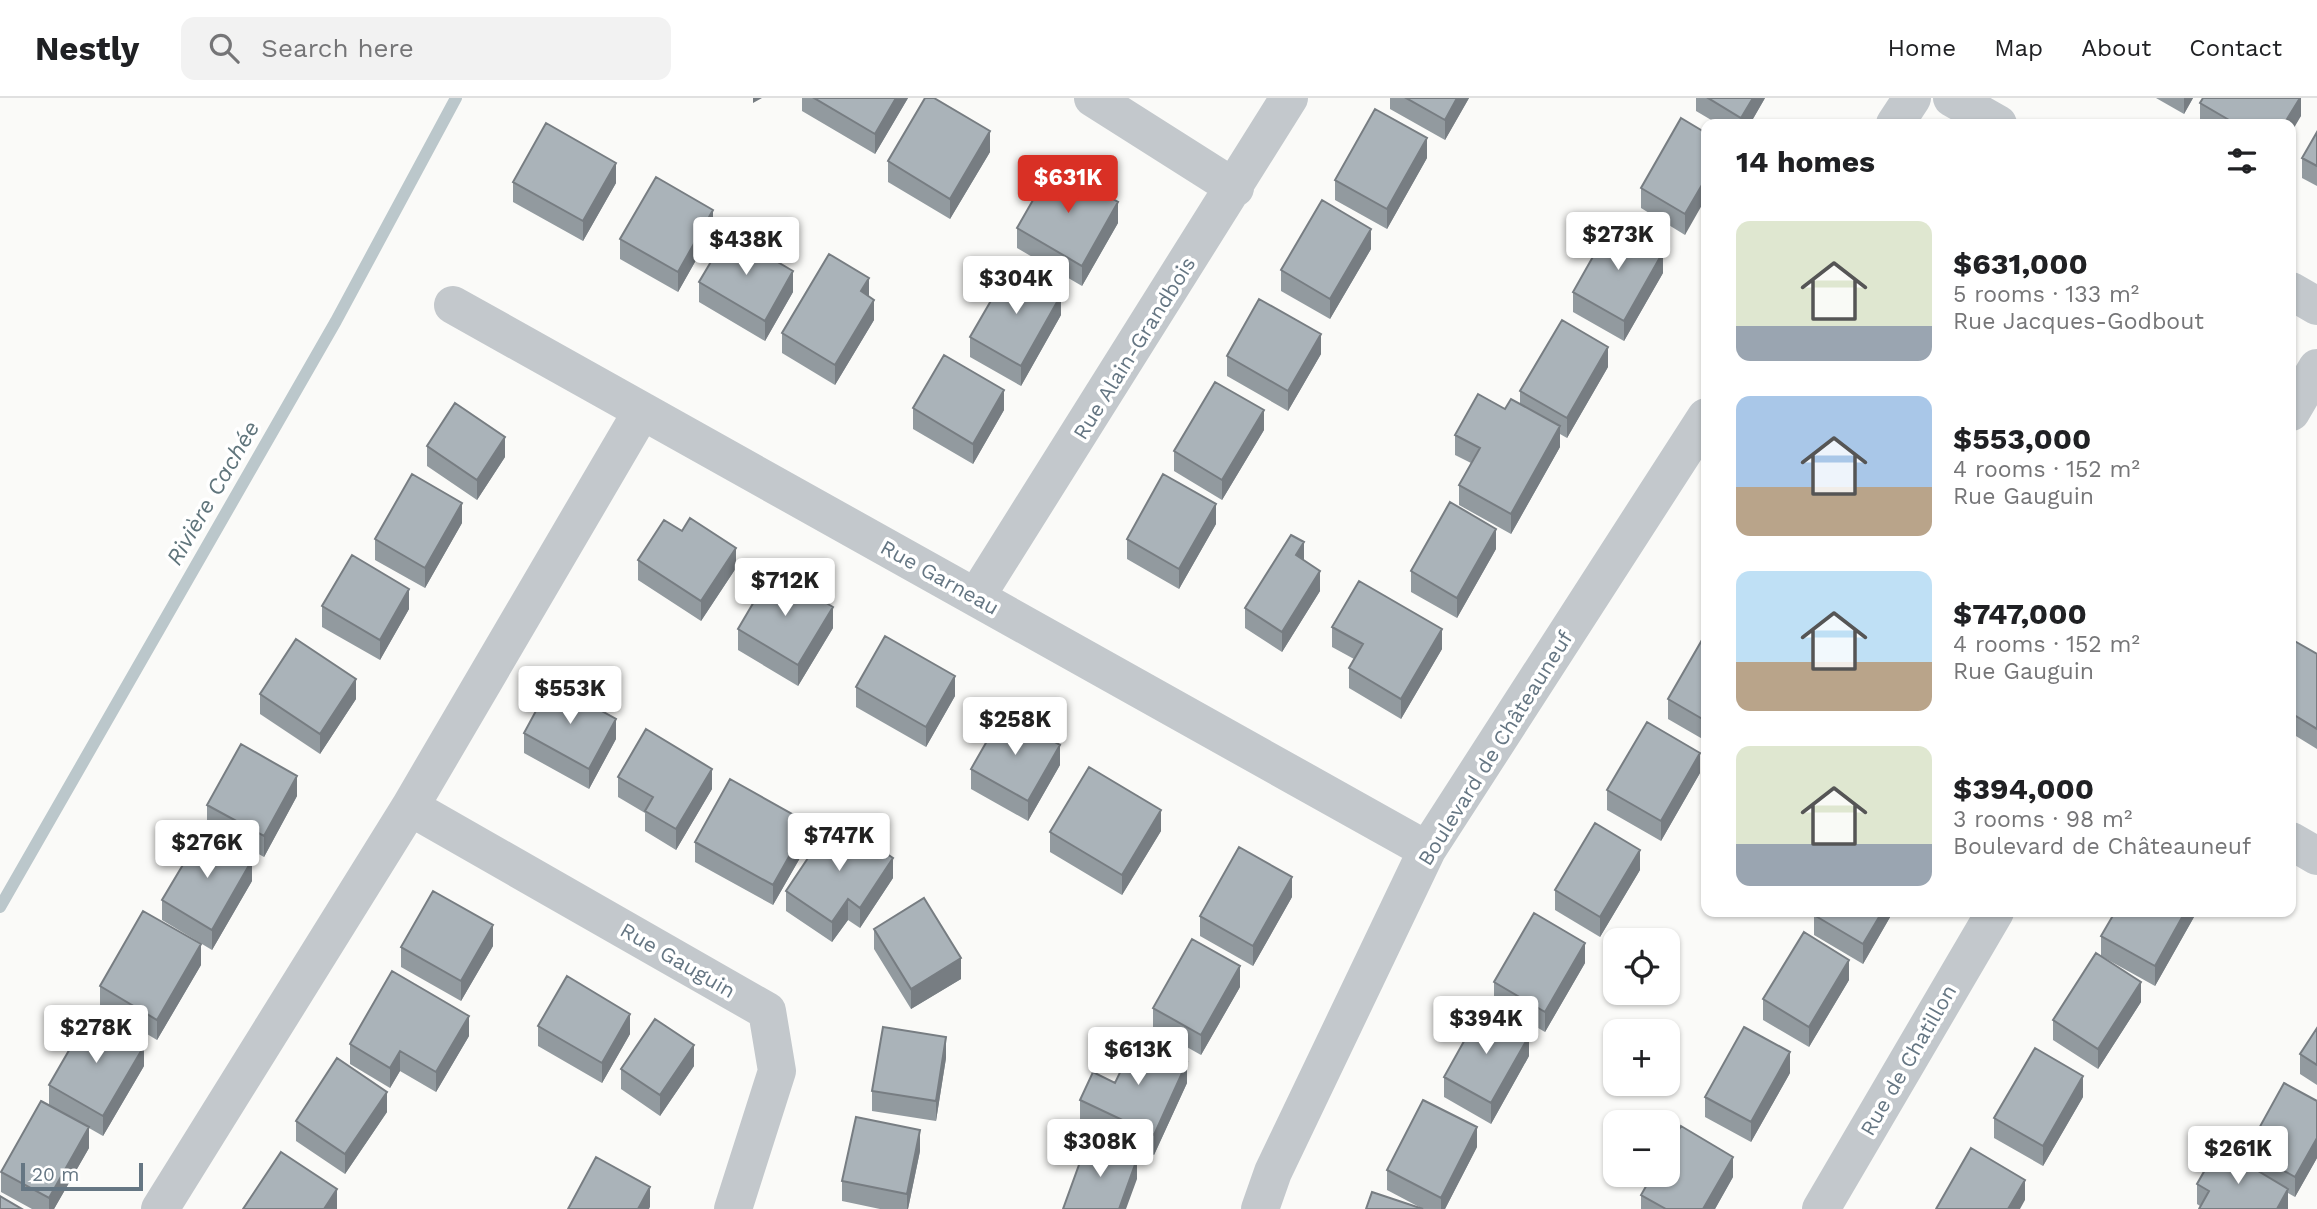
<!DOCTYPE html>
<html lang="en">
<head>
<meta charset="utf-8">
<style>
  body { margin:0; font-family:"Work Sans",sans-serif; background:#f2f2f2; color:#202124; height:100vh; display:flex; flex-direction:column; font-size:26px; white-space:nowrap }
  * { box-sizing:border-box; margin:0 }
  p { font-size:23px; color:#757577 }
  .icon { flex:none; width:38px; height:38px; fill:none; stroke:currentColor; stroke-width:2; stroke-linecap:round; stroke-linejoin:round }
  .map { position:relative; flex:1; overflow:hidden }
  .panel { position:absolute; left:1701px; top:21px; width:595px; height:798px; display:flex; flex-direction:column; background:#fff; border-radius:14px; box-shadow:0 2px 5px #0004 }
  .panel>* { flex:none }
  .tools { position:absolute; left:1603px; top:830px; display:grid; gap:14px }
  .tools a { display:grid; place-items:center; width:77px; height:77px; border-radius:14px; background:#fff; box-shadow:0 2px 5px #0004; font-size:35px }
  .scale { position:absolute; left:21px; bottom:18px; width:122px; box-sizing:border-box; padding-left:7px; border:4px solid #657683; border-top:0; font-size:19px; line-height:24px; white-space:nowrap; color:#657683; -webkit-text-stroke:5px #fff; paint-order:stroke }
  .price { position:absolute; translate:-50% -60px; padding:0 16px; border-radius:7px; background:#fff; color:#222; font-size:23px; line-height:46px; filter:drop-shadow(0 2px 4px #0008) }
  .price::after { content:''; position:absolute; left:50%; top:42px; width:21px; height:16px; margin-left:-10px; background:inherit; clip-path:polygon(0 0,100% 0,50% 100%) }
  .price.active { background:#d93025; color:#fff }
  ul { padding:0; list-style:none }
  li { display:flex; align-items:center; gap:21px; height:175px; padding:0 35px }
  li span { display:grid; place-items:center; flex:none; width:196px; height:140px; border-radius:14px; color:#555 }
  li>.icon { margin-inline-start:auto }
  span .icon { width:84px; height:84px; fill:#fffc; stroke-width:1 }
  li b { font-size:30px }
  h2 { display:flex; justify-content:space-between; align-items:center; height:84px; padding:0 35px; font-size:30px }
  header { display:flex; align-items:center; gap:42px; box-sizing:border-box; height:98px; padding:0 35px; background:#fff; border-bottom:2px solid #e0e0e0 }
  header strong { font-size:33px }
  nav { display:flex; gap:38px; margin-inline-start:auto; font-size:24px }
  .search { width:490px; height:63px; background:#f2f2f2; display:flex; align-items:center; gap:18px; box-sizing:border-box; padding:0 24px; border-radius:14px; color:#757577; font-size:26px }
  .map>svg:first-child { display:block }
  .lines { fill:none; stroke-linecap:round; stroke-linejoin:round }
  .stream { stroke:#bbc7cb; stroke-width:12 }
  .minor { stroke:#c3c8cc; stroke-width:38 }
  .wall { fill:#929a9f }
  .shaded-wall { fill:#777d82 }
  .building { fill:#aab3b9; stroke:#777d82; stroke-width:2 }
  .labels { text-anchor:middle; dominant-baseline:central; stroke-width:7; stroke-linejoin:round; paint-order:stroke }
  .street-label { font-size:21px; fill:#657683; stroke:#fff }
  .water-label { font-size:23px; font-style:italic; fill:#60757c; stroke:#fff }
</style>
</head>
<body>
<header>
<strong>Nestly</strong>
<div class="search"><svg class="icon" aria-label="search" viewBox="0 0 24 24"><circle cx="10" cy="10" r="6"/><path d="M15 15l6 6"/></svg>Search here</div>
<nav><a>Home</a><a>Map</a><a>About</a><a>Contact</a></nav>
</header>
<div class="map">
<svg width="2317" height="1111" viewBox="0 0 2317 1111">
  <rect width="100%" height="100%" fill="#fafaf8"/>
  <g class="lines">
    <!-- stream -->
    <path class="stream" d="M0,809L336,223L456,0"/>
    <!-- minor -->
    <path class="minor" d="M1093,0L1235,90
      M1952,0L1998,26
      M1895,26L1912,0
      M2291,193L2317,208
      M453,207L1427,752
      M2291,314L2317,270
      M976,499L1289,0
      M410,709L767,913L777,973L733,1111
      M2291,743L2317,758
      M160,1111L410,709L642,313
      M1260,1111L1273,1074L1427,752L1706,319
      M1821,1111L1995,814"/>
  </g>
  <!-- wall -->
  <path class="wall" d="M802,0H908L875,56L802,13Z
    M1390,0H1469L1445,42L1390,11Z
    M1696,0H1765L1750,26H1718L1696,13Z
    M2156,0H2193L2184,16Z
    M2301,0V18L2291,26H2200V5Z
    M2317,34V88L2302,80V60Z
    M1706,35L1685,137L1641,110V90Z
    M990,54L950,121L888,84V63Z
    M1427,60L1387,131L1335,102V82Z
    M513,84L616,85L583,143L513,104Z
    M1118,125L1082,188L1017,150V130Z
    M713,132L678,194L620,161V141Z
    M1371,151L1330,221L1281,193V172Z
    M1663,175L1624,243L1573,214V194Z
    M699,184L793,194L765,243L699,204Z
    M869,198L874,222L835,287L782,255V235Z
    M1061,217L1021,288L970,259V239Z
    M1321,256L1288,313L1227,278V258Z
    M1608,269L1567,340L1560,336V349L1511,436L1459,407V387L1471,365L1455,357V337L1505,311L1520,306V293Z
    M913,310L1004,312L973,366L913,331Z
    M1264,332L1222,402L1174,373V353Z
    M427,348L505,359L477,402L427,368Z
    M462,425L425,490L375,462V441Z
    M1216,426L1179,491L1127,461V441Z
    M1496,451L1457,520L1411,494V473Z
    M638,462L736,470L701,523L638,482Z
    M1304,463L1320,493L1282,554L1245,530V510Z
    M322,508L409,511L380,562L322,529Z
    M1332,529L1442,551L1401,621L1349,590V570L1354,561L1332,549Z
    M833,530L798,588L738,552V531Z
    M1706,535V643L1668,621V601Z
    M2291,541L2317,556V651L2291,635Z
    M856,589L955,598L926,649L856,609Z
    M260,596L356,601L320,656L260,616Z
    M524,635L616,641L589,691L524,655Z
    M1060,667L1028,723L971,691V671Z
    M1700,675L1661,743L1607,712V692Z
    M618,679L712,691L676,752L645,733V715L618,699Z
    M297,698L264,759L207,727V707Z
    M1161,733L1122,797L1050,754V734Z
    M695,744L808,746L773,807L695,764Z
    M1640,772L1600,839L1555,812V792Z
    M893,780L860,830L848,822L832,844L786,813V793Z
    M252,783L212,852L162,822V802Z
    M1292,799L1253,868L1200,838V818Z
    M1893,814L1863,866L1814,837V817Z
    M2194,814V819L2155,888L2101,858V838Z
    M874,831L961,881L911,911L874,851Z
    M493,848L461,903L401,869V849Z
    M1585,865L1545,934L1494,904V884Z
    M201,867L157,942L100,908V888Z
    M1849,882L1809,949L1763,922V901Z
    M1240,889L1201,957L1153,930V910Z
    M2141,904L2098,971L2053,942V922Z
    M538,928L630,936L602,985L538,948Z
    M2317,930V987L2300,976V956Z
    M469,938L436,994L400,973L390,990L350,966V946Z
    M1529,958L1491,1026L1444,999V979Z
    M946,960L936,1023L872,1013V993Z
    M144,968L103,1038L89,1030V1050L54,1111H32L1,1094V1074L49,1007V987Z
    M694,968L660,1018L621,991V971Z
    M1790,975L1751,1044L1705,1019V999Z
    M1115,985H1187L1154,1057L1080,1022V1002Z
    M2083,999L2043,1068L1994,1040V1020Z
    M2317,1003V1060L2295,1099L2288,1095V1111L2200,1108L2197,1106V1086L2247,1067V1052Z
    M387,1014L345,1076L296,1043V1023Z
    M1477,1049L1445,1111H1366H1423L1387,1092V1072Z
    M920,1053L908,1111H880L842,1103V1083Z
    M1733,1079L1715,1111H1641V1097Z"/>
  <!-- shaded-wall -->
  <path class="shaded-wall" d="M753,0H762L753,5Z
    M896,0H908L875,56V36Z
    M1457,0H1469L1445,42V22Z
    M1753,0H1765L1750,26H1741V20Z
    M2184,0H2193L2184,16Z
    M2300,0H2301V18L2291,35V26H2284Z
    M990,33V54L950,121V101Z
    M1427,40V60L1387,131V111Z
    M616,65V85L583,143V123Z
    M1706,80V100L1685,137V116Z
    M1118,104V125L1082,188V168Z
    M713,112V132L678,194V174Z
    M1371,131V151L1330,221V201Z
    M1663,154V175L1624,243V223Z
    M793,173V194L765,243V223Z
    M869,180V200L861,193Z
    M1061,197V217L1021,288V268Z
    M874,202V222L835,287V267Z
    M1321,236V256L1288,313V293Z
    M1608,249V269L1567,340V320Z
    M1004,292V312L973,366V346Z
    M1264,312V332L1222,402V382Z
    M1560,328V349L1511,436V416Z
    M505,339V359L477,402V382Z
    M462,405V425L425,490V470Z
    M1216,406V426L1179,491V471Z
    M1496,431V451L1457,520V500Z
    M1304,444V465L1296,457Z
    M736,450V470L701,523V503Z
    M1320,473V493L1282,554V534Z
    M409,491V511L380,562V542Z
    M833,509V530L798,588V567Z
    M1442,531V551L1401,621V601Z
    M955,578V598L926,649V629Z
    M356,581V601L320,656V636Z
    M616,621V641L589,691V671Z
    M1060,647V667L1028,723V703Z
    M1700,655V675L1661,743V723Z
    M712,671V691L676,752V731Z
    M297,678V698L264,759V738Z
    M1161,712V733L1122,797V777Z
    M808,725V746L773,807V787Z
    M1640,752V772L1600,839V819Z
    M893,760V780L860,830V810Z
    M252,762V783L212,852V832Z
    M1292,779V799L1253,868V848Z
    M848,801V822L832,844V824Z
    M1882,814H1893L1863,866V846Z
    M2185,814H2194V819L2155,888V868Z
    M493,827V848L461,903V883Z
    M1585,845V865L1545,934V914Z
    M201,846V867L157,942V922Z
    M961,860V881L911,911V891Z
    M1849,862V882L1809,949V929Z
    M1240,868V889L1201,957V937Z
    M2141,884V904L2098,971V951Z
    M630,916V936L602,985V965Z
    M469,918V938L436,994V974Z
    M1529,938V958L1491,1026V1005Z
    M946,939V960L936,1023V1003Z
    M694,947V968L660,1018V997Z
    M144,948V968L103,1038V1018Z
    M400,953V973L390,990V970Z
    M1790,954V975L1751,1044V1024Z
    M1187,964V985L1154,1057V1037Z
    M2083,978V999L2043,1068V1048Z
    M387,994V1014L345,1076V1056Z
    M89,1029V1050L54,1111H49V1100Z
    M1477,1029V1049L1445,1111H1441V1100Z
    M920,1032V1053L908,1111H907V1096Z
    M2317,1040V1060L2295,1099V1079Z
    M1733,1059V1079L1715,1111H1703Z
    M1137,1061V1081L1126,1111H1119Z
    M2025,1082V1102L2020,1111H2008Z
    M650,1089V1109L649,1111H638Z
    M337,1091V1111H324Z
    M2288,1091V1111H2277Z"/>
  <!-- building -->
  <path class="building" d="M814,0H896L875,36Z
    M925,0H934L990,33L950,101L888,63Z
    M1406,0H1457L1445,22Z
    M1708,0H1753L1741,20Z
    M2203,0H2300L2284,26H2236L2200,5Z
    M1375,11L1427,40L1387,111L1335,82Z
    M1681,20L1706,35V80L1685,116L1641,90Z
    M546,25L616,65L583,123L513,84Z
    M2317,34V68L2302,60Z
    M1053,67L1118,104L1082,168L1017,130Z
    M656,79L713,112L678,174L620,141Z
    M1322,102L1371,131L1330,201L1281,172Z
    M1612,125L1663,154L1624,223L1573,194Z
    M728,135L793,173L765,223L699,184Z
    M829,156L869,180L861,193L874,202L835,267L782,235Z
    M1011,168L1061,197L1021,268L970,239Z
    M1259,201L1321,236L1288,293L1227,258Z
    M1562,222L1608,249L1567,320L1520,293Z
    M944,257L1004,292L973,346L913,310Z
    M1215,284L1264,312L1222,382L1174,353Z
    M1478,296L1505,311L1511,301L1560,328L1511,416L1459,387L1480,350L1455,337Z
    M455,305L505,339L477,382L427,348Z
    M412,376L462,405L425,470L375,441Z
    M1163,376L1216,406L1179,471L1127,441Z
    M1450,404L1496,431L1457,500L1411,473Z
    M690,420L736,450L701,503L638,462L664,422L682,433Z
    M1291,437L1304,444L1296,457L1320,473L1282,534L1245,510Z
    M352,457L409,491L380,542L322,508Z
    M772,473L833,509L798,567L738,531Z
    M1359,483L1442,531L1401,601L1349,570L1363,546L1332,529Z
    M1706,535V623L1668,601Z
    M885,538L955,578L926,629L856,589Z
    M296,541L356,581L320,636L260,596Z
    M2291,541L2317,556V631L2291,615Z
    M551,585L616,621L589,671L524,635Z
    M1003,615L1060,647L1028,703L971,671Z
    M1647,624L1700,655L1661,723L1607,692Z
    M646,631L712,671L676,731L645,713L653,699L618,679Z
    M241,646L297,678L264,738L207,707Z
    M1089,669L1161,712L1122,777L1050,734Z
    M730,681L808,725L773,787L695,744Z
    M1595,725L1640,752L1600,819L1555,792Z
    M830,727L845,736L849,730L893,760L860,810L848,801L832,824L786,793Z
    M203,733L252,762L212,832L162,802Z
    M1239,749L1292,779L1253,848L1200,818Z
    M433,793L493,827L461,883L401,849Z
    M924,800L961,860L911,891L874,831Z
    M143,813L201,846L157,922L100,888Z
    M1816,814H1882L1863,846L1814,817Z
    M2115,814H2185L2155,868L2101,838Z
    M1534,815L1585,845L1545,914L1494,884Z
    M1804,834L1849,862L1809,929L1763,901Z
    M1192,841L1240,868L1201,937L1153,910Z
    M2096,855L2141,884L2098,951L2053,922Z
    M392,873L469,918L436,974L400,953L390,970L350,946Z
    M567,878L630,916L602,965L538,928Z
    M1482,911L1529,938L1491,1005L1444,979Z
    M90,916L144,948L103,1018L49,987Z
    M655,921L694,947L660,997L621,971Z
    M883,929L946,939L936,1003L872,993Z
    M1744,929L1790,954L1751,1024L1705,999Z
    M2317,930V967L2300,956Z
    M1136,941L1187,964L1154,1037L1080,1002L1093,974L1115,985Z
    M2035,950L2083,978L2043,1048L1994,1020Z
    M337,960L387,994L345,1056L296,1023Z
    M2284,985L2317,1003V1040L2295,1079L2247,1052Z
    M1423,1002L1477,1029L1441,1100L1387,1072Z
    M41,1003L89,1029L49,1100L1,1074Z
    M856,1019L920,1032L907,1096L842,1083Z
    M1681,1028L1733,1059L1703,1111H1666L1641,1097L1653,1076H1668V1051Z
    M1088,1042L1137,1061L1119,1111H1063Z
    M2218,1049L2288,1091L2277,1111H2199L2209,1093L2197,1086Z
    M1971,1050L2025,1082L2008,1111H1936Z
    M281,1054L337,1091L324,1111H243Z
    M596,1059L650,1089L638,1111H568Z
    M1372,1094L1423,1111H1366Z
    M0,1098L22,1111H0Z"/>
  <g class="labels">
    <!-- street labels -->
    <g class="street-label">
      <text transform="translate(1134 250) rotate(-58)">Rue Alain-Grandbois</text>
      <text transform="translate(940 479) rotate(29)">Rue Garneau</text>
      <text transform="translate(1495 650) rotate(-58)">Boulevard de Châteauneuf</text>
      <text transform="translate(678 862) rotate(30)">Rue Gauguin</text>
      <text transform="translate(1908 962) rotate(-60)">Rue de Chatillon</text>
    </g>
    <!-- water labels -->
    <g class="water-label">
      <text transform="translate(213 395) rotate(-60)">Rivière Cachée</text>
    </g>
  </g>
</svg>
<div class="tools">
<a><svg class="icon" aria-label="locate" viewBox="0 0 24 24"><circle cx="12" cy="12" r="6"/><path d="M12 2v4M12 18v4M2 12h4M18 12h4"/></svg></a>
<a>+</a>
<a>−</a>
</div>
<div class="scale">20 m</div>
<b class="price active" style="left:1068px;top:117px">$631K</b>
<b class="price" style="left:1618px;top:174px">$273K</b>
<b class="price" style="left:746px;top:179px">$438K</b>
<b class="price" style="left:1016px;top:218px">$304K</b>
<b class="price" style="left:785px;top:520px">$712K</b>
<b class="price" style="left:570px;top:628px">$553K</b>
<b class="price" style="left:1015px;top:659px">$258K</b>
<b class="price" style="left:839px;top:775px">$747K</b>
<b class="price" style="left:207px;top:782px">$276K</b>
<b class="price" style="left:1486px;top:958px">$394K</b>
<b class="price" style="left:96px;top:967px">$278K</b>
<b class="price" style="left:1138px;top:989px">$613K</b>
<b class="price" style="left:1100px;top:1081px">$308K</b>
<b class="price" style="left:2238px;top:1088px">$261K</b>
<section class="panel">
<h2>14 homes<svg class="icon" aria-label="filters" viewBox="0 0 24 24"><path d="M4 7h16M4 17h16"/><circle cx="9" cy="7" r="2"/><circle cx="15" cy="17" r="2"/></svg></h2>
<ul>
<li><span style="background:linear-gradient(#dfe7d0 75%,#9aa5b1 0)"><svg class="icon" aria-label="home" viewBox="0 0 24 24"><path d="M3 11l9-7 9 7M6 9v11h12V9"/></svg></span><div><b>$631,000</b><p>5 rooms · 133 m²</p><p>Rue Jacques-Godbout</p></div></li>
<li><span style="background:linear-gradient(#a9c7e8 65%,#b9a48a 0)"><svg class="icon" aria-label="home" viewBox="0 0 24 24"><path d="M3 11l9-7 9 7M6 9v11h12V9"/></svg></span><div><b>$553,000</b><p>4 rooms · 152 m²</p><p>Rue Gauguin</p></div></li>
<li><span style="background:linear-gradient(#bfe0f5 65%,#b9a48a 0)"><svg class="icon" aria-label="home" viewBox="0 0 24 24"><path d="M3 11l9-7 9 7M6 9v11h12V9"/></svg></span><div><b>$747,000</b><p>4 rooms · 152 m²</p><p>Rue Gauguin</p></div></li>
<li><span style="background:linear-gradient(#dfe7d0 70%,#9aa5b1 0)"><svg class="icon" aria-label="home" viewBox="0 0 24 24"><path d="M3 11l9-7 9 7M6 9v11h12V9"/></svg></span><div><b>$394,000</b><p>3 rooms · 98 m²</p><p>Boulevard de Châteauneuf</p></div></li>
</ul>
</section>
</div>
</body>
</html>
